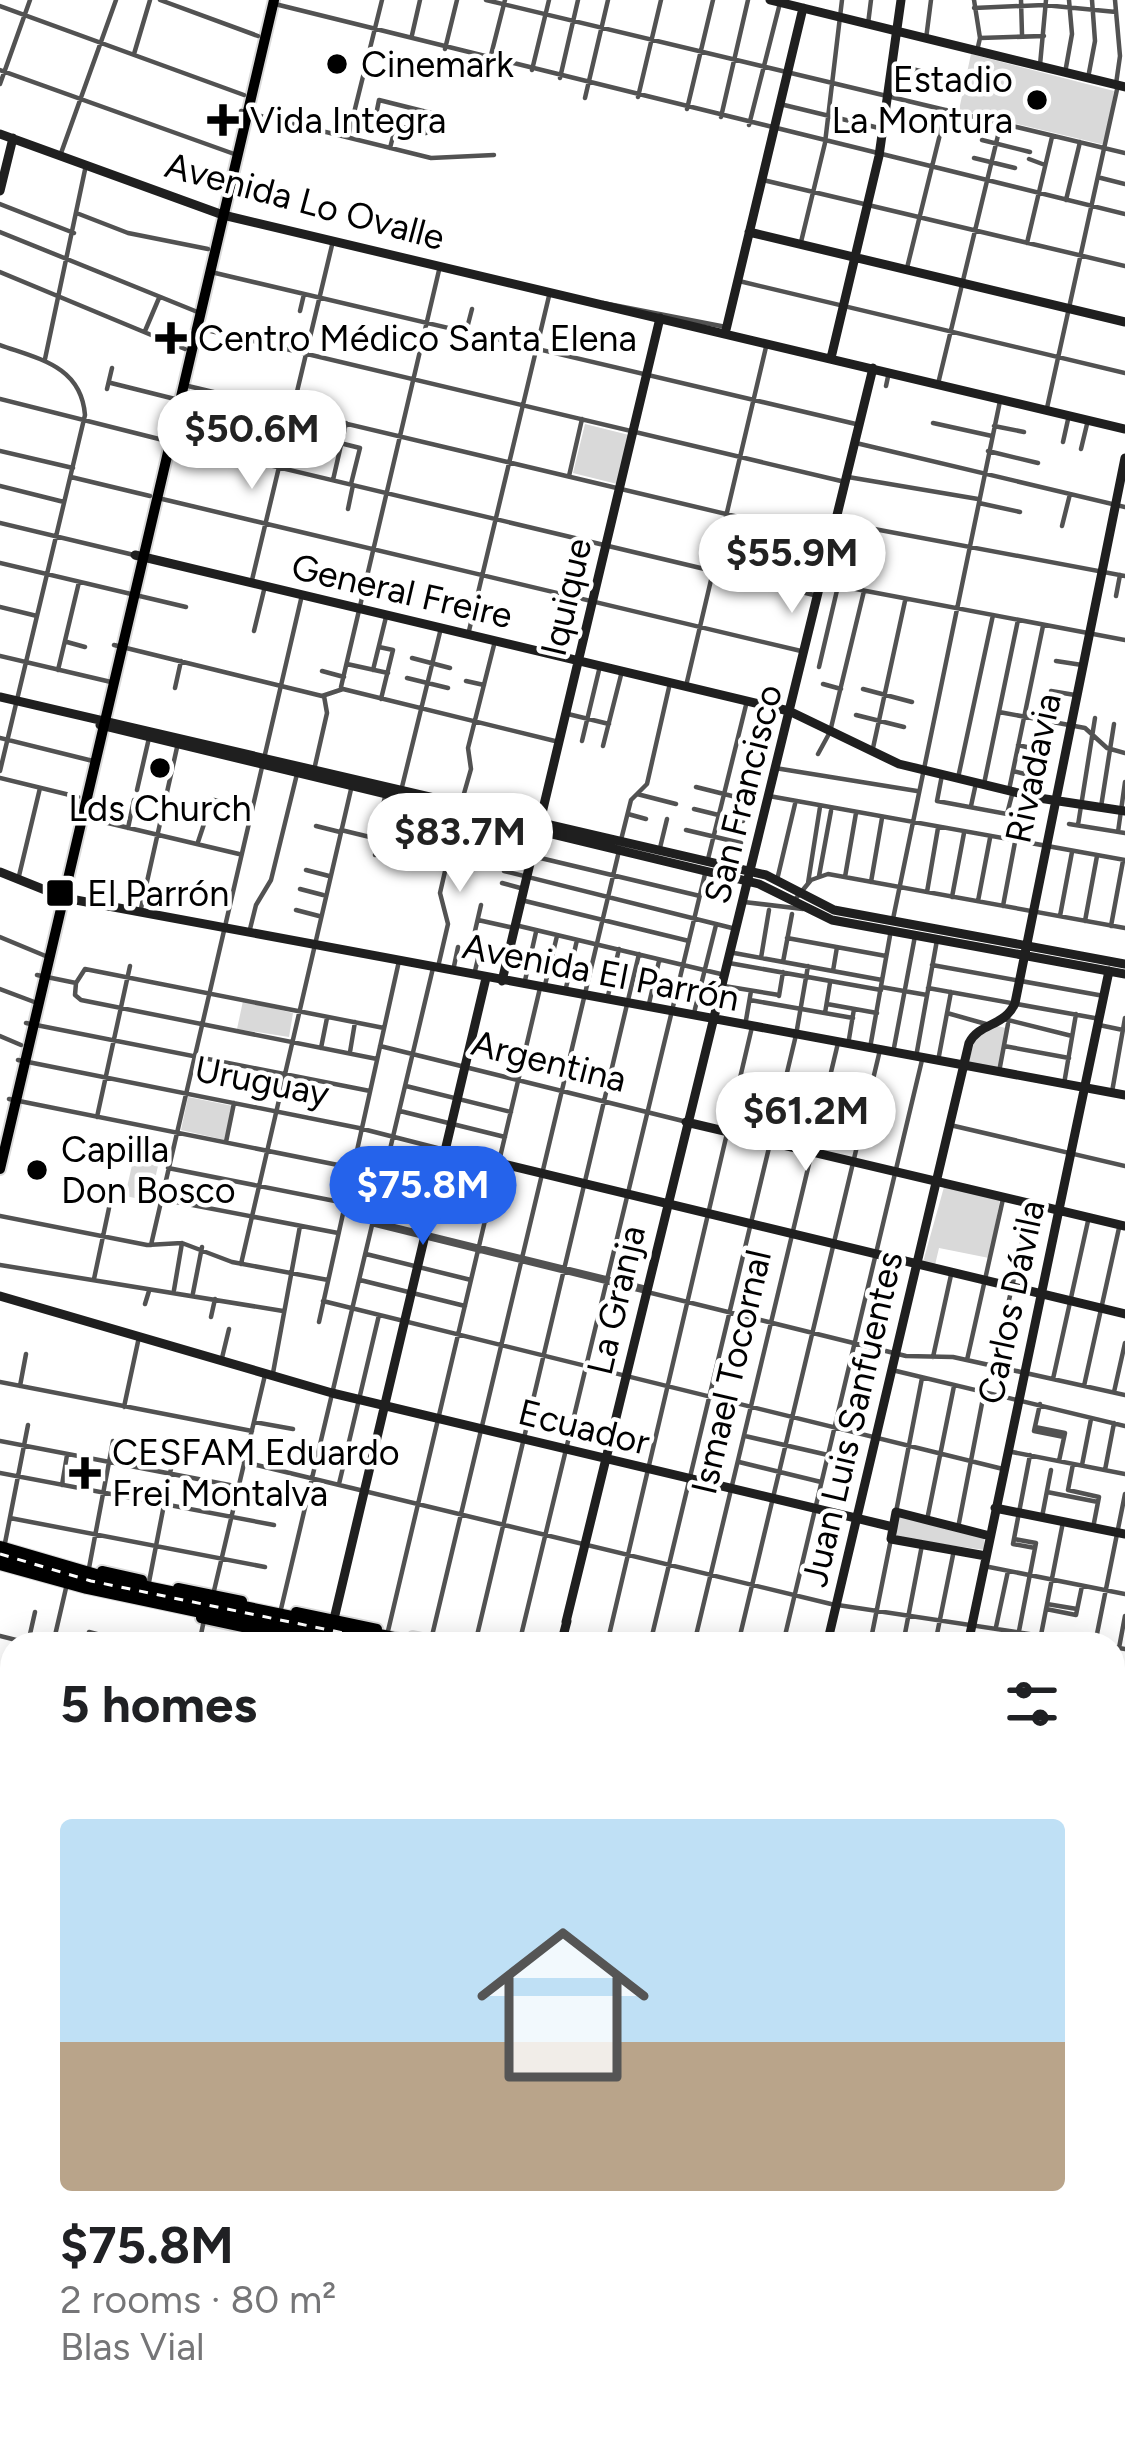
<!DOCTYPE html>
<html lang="en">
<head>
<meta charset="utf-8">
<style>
  body { margin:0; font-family:Figtree,sans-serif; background:#f6f6f6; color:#202124; height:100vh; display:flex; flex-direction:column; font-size:45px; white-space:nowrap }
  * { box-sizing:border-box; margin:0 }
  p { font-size:39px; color:#757577 }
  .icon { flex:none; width:66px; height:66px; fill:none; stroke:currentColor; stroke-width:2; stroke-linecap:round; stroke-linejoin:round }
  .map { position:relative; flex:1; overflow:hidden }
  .details { position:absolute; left:0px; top:1632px; width:1125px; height:807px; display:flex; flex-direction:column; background:#fff; border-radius:36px 36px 0 0; box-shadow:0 6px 30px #0003 }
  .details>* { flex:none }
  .price { position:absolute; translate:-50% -102px; padding:0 27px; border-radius:42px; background:#fff; color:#222; font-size:39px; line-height:78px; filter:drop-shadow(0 3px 6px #0008) }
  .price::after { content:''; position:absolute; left:50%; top:72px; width:36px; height:27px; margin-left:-18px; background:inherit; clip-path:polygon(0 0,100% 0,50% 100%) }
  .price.on { background:#2563eb; color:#fff }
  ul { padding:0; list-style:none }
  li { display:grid; align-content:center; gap:24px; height:636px; padding:0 60px }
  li+li { border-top:3px solid #e0e0e0 }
  li span { display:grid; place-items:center; height:372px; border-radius:12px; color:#555 }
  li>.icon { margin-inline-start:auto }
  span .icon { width:216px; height:216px; fill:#fffc; stroke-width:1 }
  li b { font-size:51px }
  h2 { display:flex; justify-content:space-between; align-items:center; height:144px; padding:0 60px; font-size:51px }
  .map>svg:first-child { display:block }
  .green { fill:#d9d9d9 }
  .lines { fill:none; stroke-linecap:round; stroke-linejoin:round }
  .primary-casing { stroke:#dbdbdb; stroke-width:14 }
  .highway-casing { stroke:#dbdbdb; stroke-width:16 }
  .street { stroke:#525252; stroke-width:4.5 }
  .secondary { stroke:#1f1f1f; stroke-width:9 }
  .primary { stroke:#000; stroke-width:10 }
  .highway { stroke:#000; stroke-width:14 }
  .rail-casing { stroke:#000; stroke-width:8 }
  .rail { stroke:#fff; stroke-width:3; stroke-dasharray:9; stroke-linecap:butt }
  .poi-dot { fill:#000; stroke:#fff; stroke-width:4.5 }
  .labels { text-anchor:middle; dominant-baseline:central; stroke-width:9; stroke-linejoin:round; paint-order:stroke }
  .poi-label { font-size:36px; fill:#000; stroke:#fff; text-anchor:start }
  .street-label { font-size:36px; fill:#000; stroke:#fff }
</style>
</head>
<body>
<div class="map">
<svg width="1125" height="2437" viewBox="0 0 1125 2437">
  <rect width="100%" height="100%" fill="#fff"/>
  <!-- green -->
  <path class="green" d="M971,54L1114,91L1105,145L959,110Z
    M585,424L629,435L617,484L573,473Z
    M243,1001L293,1013L289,1037L237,1029Z
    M997,1026L1006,1028L999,1070L968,1064L976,1036Z
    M188,1097L233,1106L225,1140L181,1130Z
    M135,1152L160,1157L150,1201L125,1196Z
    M944,1187L1000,1200L989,1258L939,1248L935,1265L923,1262Z
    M901,1516L984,1537L985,1550L897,1538L896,1518Z"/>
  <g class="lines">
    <defs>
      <path id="primary" d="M0,1169L274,0
        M102,1571L142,1580
        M178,1588L242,1601
        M296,1612L377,1629
        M201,1618L271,1633
        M413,1637L445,1644"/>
      <path id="highway" d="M0,1548L113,1581L419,1644
        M0,1563L87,1587L357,1644
        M1113,1770L1125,1772
        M1113,1785L1125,1788"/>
    </defs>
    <!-- primary casing -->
    <use href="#primary" class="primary-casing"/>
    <!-- highway casing -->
    <use href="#highway" class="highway-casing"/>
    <!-- street -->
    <path class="street" d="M160,0L258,36
      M486,0L1125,153
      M974,0L980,38L977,51
      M1021,0L1022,34
      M1115,0L1120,56L1116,84
      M275,4L1125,214
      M0,6L244,95
      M974,8L1044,5L1116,12
      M868,24L871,0
      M412,35L420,0
      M980,38L1044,36
      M926,39L931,0
      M445,49L457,0
      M134,54L150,0
      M490,59L505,0
      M893,64L962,82
      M1040,65L1046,0
      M0,70L237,155
      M532,70L549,0
      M1065,73L1072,34L1069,0
      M560,78L578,0
      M1088,78L1095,41L1092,0
      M0,84L30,0
      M638,97L661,0
      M585,98L608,0
      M379,100L431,113L426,133L375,120Z
      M780,104L879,128
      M687,109L713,0
      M241,111L431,158L494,155
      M721,117L748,0
      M749,125L780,3
      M348,137L382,0
      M982,140L1030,152
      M390,148L396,125
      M60,156L116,0
      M974,158L1015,168
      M1029,159L1045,165
      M1101,178L1125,184
      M763,180L1125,266
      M1066,200L1080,142
      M0,204L74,233
      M79,214L128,233L208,249
      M0,232L200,313
      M801,242L825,143L842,0
      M1027,243L1052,137
      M907,268L946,110
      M0,272L185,349
      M211,272L860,425
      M739,281L1125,373
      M603,303L726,327
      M300,311L304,294
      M198,328L841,481
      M145,331L159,298
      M466,332L472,309
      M0,345C39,359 81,366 85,415L0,771
      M45,359L86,165
      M111,383L175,399
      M938,384L1001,123
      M188,386L831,539
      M886,386L889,372
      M107,389L112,368
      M0,399L163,440
      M1047,408L1118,85
      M933,423L992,436
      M994,426L1024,432
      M172,442L814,595
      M1063,442L1069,415
      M856,443L1125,507
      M344,444L360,448L351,484
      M1081,449L1088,420
      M0,451L73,468
      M988,451L1038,463
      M569,476L582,419
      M71,477L150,496
      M848,477L978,499
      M333,480L346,423
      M0,486L64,502
      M158,498L801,651
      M979,503L1020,512
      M348,509L353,485
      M837,522L1125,576
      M0,523L134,555
      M1062,526L1070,494
      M0,563L186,607
      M252,580L333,241
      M824,583L1125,640
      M1116,596L1120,575
      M0,607L37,616
      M254,631L265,586
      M468,635L549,296
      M67,642L85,647
      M114,645L322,696L343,689L559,742
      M379,647L393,650L381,699
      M0,656L111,682
      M412,658L450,668
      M1056,661L1082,665
      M347,664L388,673
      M819,667L838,586
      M58,670L79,582
      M373,670L386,617
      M322,671L344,677
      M407,678L448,688
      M466,681L484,685
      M823,684L841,689
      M686,686L766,347
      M341,687L440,266
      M175,688L181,661
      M863,689L912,702
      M1051,691L1075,695
      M999,712L1085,728L1107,748L1125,753
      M568,714L609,724
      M856,715L904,727
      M0,738L93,761
      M582,741L600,666
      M1018,745L1035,749
      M603,746L622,671
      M873,748L905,601
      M818,754L830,732L864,591
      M775,768L917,791
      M314,770L327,713L324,696
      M1013,771L1025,774L1026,769
      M942,775L937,801L1018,816
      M0,778L78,797
      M958,778L993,615
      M984,784L1018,620
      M696,787L744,799
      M137,790L149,738
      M1009,790L1043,626
      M401,791L441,628
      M637,794L676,804
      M769,796L1125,860
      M214,800L250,809
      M461,804L471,769L468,748L495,641
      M971,806L976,783
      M1101,807L1114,724
      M694,809L743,821
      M628,814L646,819
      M1007,814L1013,791
      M74,815L239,854
      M1069,824L1125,833
      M1078,825L1095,718
      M316,826L340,832
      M128,828L134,800
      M341,830L378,839L375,855
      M686,830L741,843
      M1118,832L1125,782
      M375,838L385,797
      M621,840L631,800L647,784L670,683
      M198,842L204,824
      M659,852L667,819
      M532,856L700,896
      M708,859L747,701
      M306,870L329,876
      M504,871L732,928
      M819,876L831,811
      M845,877L856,813
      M18,880L40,788
      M777,880L795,804
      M871,882L882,818
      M502,883L524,889
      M808,883L820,807
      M300,889L323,895
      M927,892L938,828
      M952,897L964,833
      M521,900L689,941
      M978,901L990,838
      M744,902L803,909
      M793,902L811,880L828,874L1125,928
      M1003,906L1015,842
      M296,910L319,916
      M140,913L178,743
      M1060,916L1072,852
      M893,919L1000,401
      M478,920L514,928
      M1085,921L1097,856
      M515,925L725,975
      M1111,926L1123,861
      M475,931L481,905
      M249,933L256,905L271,880L297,774
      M0,937L48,957
      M787,938L886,956
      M734,953L882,980
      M761,958L769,910
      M783,962L792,914
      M729,963L881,990
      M932,965L1104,996
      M438,967L448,924L440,893L458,815
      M453,971L458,947
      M833,971L837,947
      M37,975L76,983
      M474,975L481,946
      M76,983L75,995L81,1000L377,1059
      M76,983L85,969L384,1028
      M524,985L536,932
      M724,986L779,995
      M881,987L927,995
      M928,988L1100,1019
      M0,989L37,1003
      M544,989L557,936
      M565,992L577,940
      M779,996L783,972
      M607,1000L619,949
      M750,1000L853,1018
      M827,1004L877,1013
      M648,1008L659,961
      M694,1013L716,925
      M825,1013L830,983
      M947,1013L986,1024
      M1004,1019L1072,1036
      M26,1023L370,1091
      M1099,1025L1123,1030
      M745,1026L751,991
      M0,1036L21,1045
      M848,1045L854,1009
      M380,1046L683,1121
      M1004,1046L1069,1058
      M321,1048L327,1018
      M870,1048L891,930
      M350,1052L355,1022
      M893,1053L915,936
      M916,1057L937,940
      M18,1060L359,1128L445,1150
      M938,1061L951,992
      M999,1072L1008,1024
      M1064,1084L1076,1014
      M406,1086L511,1112
      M1112,1092L1125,1018
      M9,1099L353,1168
      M400,1111L505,1137
      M97,1117L130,966
      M950,1125L1125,1166
      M226,1142L234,1103
      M168,1168L345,1203
      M386,1169L492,1195
      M380,1194L486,1221
      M161,1199L338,1233
      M0,1216L147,1245L182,1243L232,1262L328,1280
      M373,1221L646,1288
      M372,1224L906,1356L953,1357L1125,1395
      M151,1245L302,595
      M366,1254L471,1280
      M241,1264L352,785
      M0,1265L283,1311
      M94,1279L109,1208
      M360,1280L465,1306
      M174,1290L182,1243
      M193,1293L202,1247
      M323,1301L1003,1469
      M145,1304L149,1291
      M211,1317L215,1299
      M319,1322L399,961
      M933,1357L951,1275
      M967,1360L1003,1199
      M221,1362L229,1329
      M994,1366L1030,1208
      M892,1370L1125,1426
      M273,1373L300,1226
      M1053,1379L1088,1221
      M0,1382L252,1431
      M20,1386L26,1354
      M1084,1386L1119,1228
      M1114,1392L1125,1343
      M1040,1404L1034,1431L1064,1437
      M124,1407L139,1337
      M254,1422L293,1429
      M1035,1427L1065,1433L1059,1461
      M745,1436L828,1455
      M0,1441L276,1494
      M1007,1451L1125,1474
      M1030,1455L1013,1544L1035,1548
      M244,1462L831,1604L1095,1644
      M739,1462L821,1482
      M1073,1464L1068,1490L1099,1497L1093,1528
      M1082,1465L1091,1419
      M1105,1470L1114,1423
      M0,1473L274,1525
      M339,1484L379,1315
      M62,1485L67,1455
      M1047,1492L1098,1502
      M896,1512L922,1378
      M1042,1517L1051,1470
      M10,1518L265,1567
      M927,1520L954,1386
      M958,1528L984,1393
      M1014,1539L1036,1543L1019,1631
      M5,1543L28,1425
      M984,1566L1125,1594
      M89,1568L113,1441
      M149,1582L174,1453
      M213,1595L265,1375
      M1047,1604L1077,1609
      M281,1609L433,968
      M1046,1609L1076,1615L1082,1586
      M996,1627L1008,1571
      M388,1631L540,988
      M89,1632L108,1637
      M1041,1635L1063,1522
      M0,1636L32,1644
      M431,1640L619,851
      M28,1643L35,1612
      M53,1644L66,1588
      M199,1644L204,1620
      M475,1644L639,954
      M519,1644L706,870
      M607,1644L752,1027
      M650,1644L796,1035L808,966
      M694,1644L838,1043
      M738,1644L880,1050
      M783,1644L922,1060
      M870,1644L891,1539
      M903,1644L922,1545
      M935,1644L954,1550
      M1095,1644L1125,1494
      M1113,1647L1125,1649
      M1119,1648L1125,1616
      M1113,1669L1125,1672
      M1113,1688L1125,1690
      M1113,1707L1125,1709
      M1115,1764L1125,1714
      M0,1793L12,1737
      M1120,1858L1113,1899L1125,1901
      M0,1937L12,1940
      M1122,1966L1125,1949
      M0,2012L12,2014
      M1113,2026L1125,2028
      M1113,2039L1125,2041
      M1113,2097L1118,2068
      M1113,2128L1125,2130
      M1113,2138L1125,2140
      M0,2161L12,2163
      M0,2212L12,2215
      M1113,2221L1125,2223
      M0,2259L12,2261
      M1118,2276L1125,2235
      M1113,2298L1125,2300
      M0,2301L12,2304
      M1113,2318L1125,2320
      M0,2326L12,2270
      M1113,2338L1125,2340
      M0,2344L12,2346
      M0,2365L12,2368
      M1113,2389L1122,2339
      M0,2397L12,2399
      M154,2427L195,2437
      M550,2427L576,2431
      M714,2427L766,2436
      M886,2427L920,2433
      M417,2430L459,2437
      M0,2434L14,2437
      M216,2437L218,2427
      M276,2437L278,2427
      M327,2437L328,2427
      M343,2437L345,2427
      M359,2437L361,2427
      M375,2437L377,2427
      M478,2437L480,2427
      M619,2437L620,2427
      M687,2437L689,2427
      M692,2437L694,2427
      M943,2437L945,2427
      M967,2437L968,2434
      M1025,2437L1027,2427
      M1105,2437L1106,2427
      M1124,2437L1125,2430"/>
    <!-- secondary -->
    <path class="secondary" d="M770,0L1125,87
      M0,134L223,215L1125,429
      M0,191L13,138
      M749,232L1125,322
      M725,334L803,8
      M831,358L879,156L901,0
      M135,555L789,711L899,764L1039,798L1125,811
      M0,697L766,875L834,910L1125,964
      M100,725L759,884L832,920L1125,974
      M0,872L65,898L1125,1095
      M502,981L660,318
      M686,1122L1125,1226
      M445,1150L1125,1314
      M0,1296L332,1393L893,1527
      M995,1508L1125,1534
      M986,1556L891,1539L896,1512L990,1536
      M334,1619L486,978
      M566,1622L873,368
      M561,1644L567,1621
      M827,1644L969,1043C980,1022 1005,1027 1015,1003L1125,458
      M968,1644L1109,971
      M0,1713L12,1716
      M1113,1857L1125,1859
      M0,1861L12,1863
      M1113,2065L1125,2067
      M0,2086L12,2089
      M1113,2164L1125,2166
      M1113,2275L1125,2278
      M1037,2427L1096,2437
      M99,2437L101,2427
      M393,2437L395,2427
      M416,2437L418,2427
      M545,2437L547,2427
      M766,2437L768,2427
      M859,2437L861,2427"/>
    <!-- primary -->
    <use href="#primary" class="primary"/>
    <!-- highway -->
    <use href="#highway" class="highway"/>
    <defs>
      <path id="rail" d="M0,1554L91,1581L397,1644
        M1113,1775L1125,1777"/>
    </defs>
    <!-- rail casing -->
    <use href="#rail" class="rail-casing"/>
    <!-- rail -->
    <use href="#rail" class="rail"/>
  </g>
  <!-- markers -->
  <g class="poi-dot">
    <circle cx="337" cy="64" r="12"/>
    <circle cx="1037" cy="100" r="12"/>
    <path d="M217 102h12v12h12v12h-12v12h-12v-12h-12v-12h12z"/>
    <path d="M165 320h12v12h12v12h-12v12h-12v-12h-12v-12h12z"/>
    <circle cx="160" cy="768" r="12"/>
    <rect x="45" y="878" width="30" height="30" rx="6"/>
    <circle cx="37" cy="1170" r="12"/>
    <path d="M79 1455h12v12h12v12h-12v12h-12v-12h-12v-12h12z"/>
  </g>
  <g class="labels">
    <!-- poi labels -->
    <g class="poi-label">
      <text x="361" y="64">Cinemark</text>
      <text x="1013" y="79" text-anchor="end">Estadio<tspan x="1013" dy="41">La Montura</tspan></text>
      <text x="250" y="120">Vida Integra</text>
      <text x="198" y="338">Centro Médico Santa Elena</text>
      <text x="160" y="808" text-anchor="middle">Lds Church</text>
      <text x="87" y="893">El Parrón</text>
      <text x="61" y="1149">Capilla<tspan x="61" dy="41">Don Bosco</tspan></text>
      <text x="112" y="1452">CESFAM Eduardo<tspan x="112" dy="41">Frei Montalva</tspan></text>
    </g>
    <!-- street labels -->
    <g class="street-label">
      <text transform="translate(305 201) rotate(15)">Avenida Lo Ovalle</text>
      <text transform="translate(402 591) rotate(13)">General Freire</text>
      <text transform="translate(566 597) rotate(-77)">Iquique</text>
      <text transform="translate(1033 768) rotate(-78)">Rivadavia</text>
      <text transform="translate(743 794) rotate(-76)">San Francisco</text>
      <text transform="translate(601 972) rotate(11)">Avenida El Parrón</text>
      <text transform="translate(549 1061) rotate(14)">Argentina</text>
      <text transform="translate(262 1081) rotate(11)">Uruguay</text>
      <text transform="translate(616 1300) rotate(-77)">La Granja</text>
      <text transform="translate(1011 1302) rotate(-78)">Carlos Dávila</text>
      <text transform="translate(731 1372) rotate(-77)">Ismael Tocornal</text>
      <text transform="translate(852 1419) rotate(-77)">Juan Luis Sanfuentes</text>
      <text transform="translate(584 1427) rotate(14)">Ecuador</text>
    </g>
  </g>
</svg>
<b class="price" style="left:252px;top:492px">$50.6M</b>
<b class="price" style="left:792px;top:616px">$55.9M</b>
<b class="price" style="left:460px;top:895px">$83.7M</b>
<b class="price" style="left:806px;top:1174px">$61.2M</b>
<b class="price on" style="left:423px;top:1248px">$75.8M</b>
<section class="details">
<h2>5 homes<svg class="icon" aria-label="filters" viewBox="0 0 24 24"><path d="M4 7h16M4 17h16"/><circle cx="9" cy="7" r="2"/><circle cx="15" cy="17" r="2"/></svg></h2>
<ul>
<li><span style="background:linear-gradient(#bfe0f5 60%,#b9a48a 0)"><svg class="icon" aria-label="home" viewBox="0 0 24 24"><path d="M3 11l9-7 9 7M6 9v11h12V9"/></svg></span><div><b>$75.8M</b><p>2 rooms · 80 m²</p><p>Blas Vial</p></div></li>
</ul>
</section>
</div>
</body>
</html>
